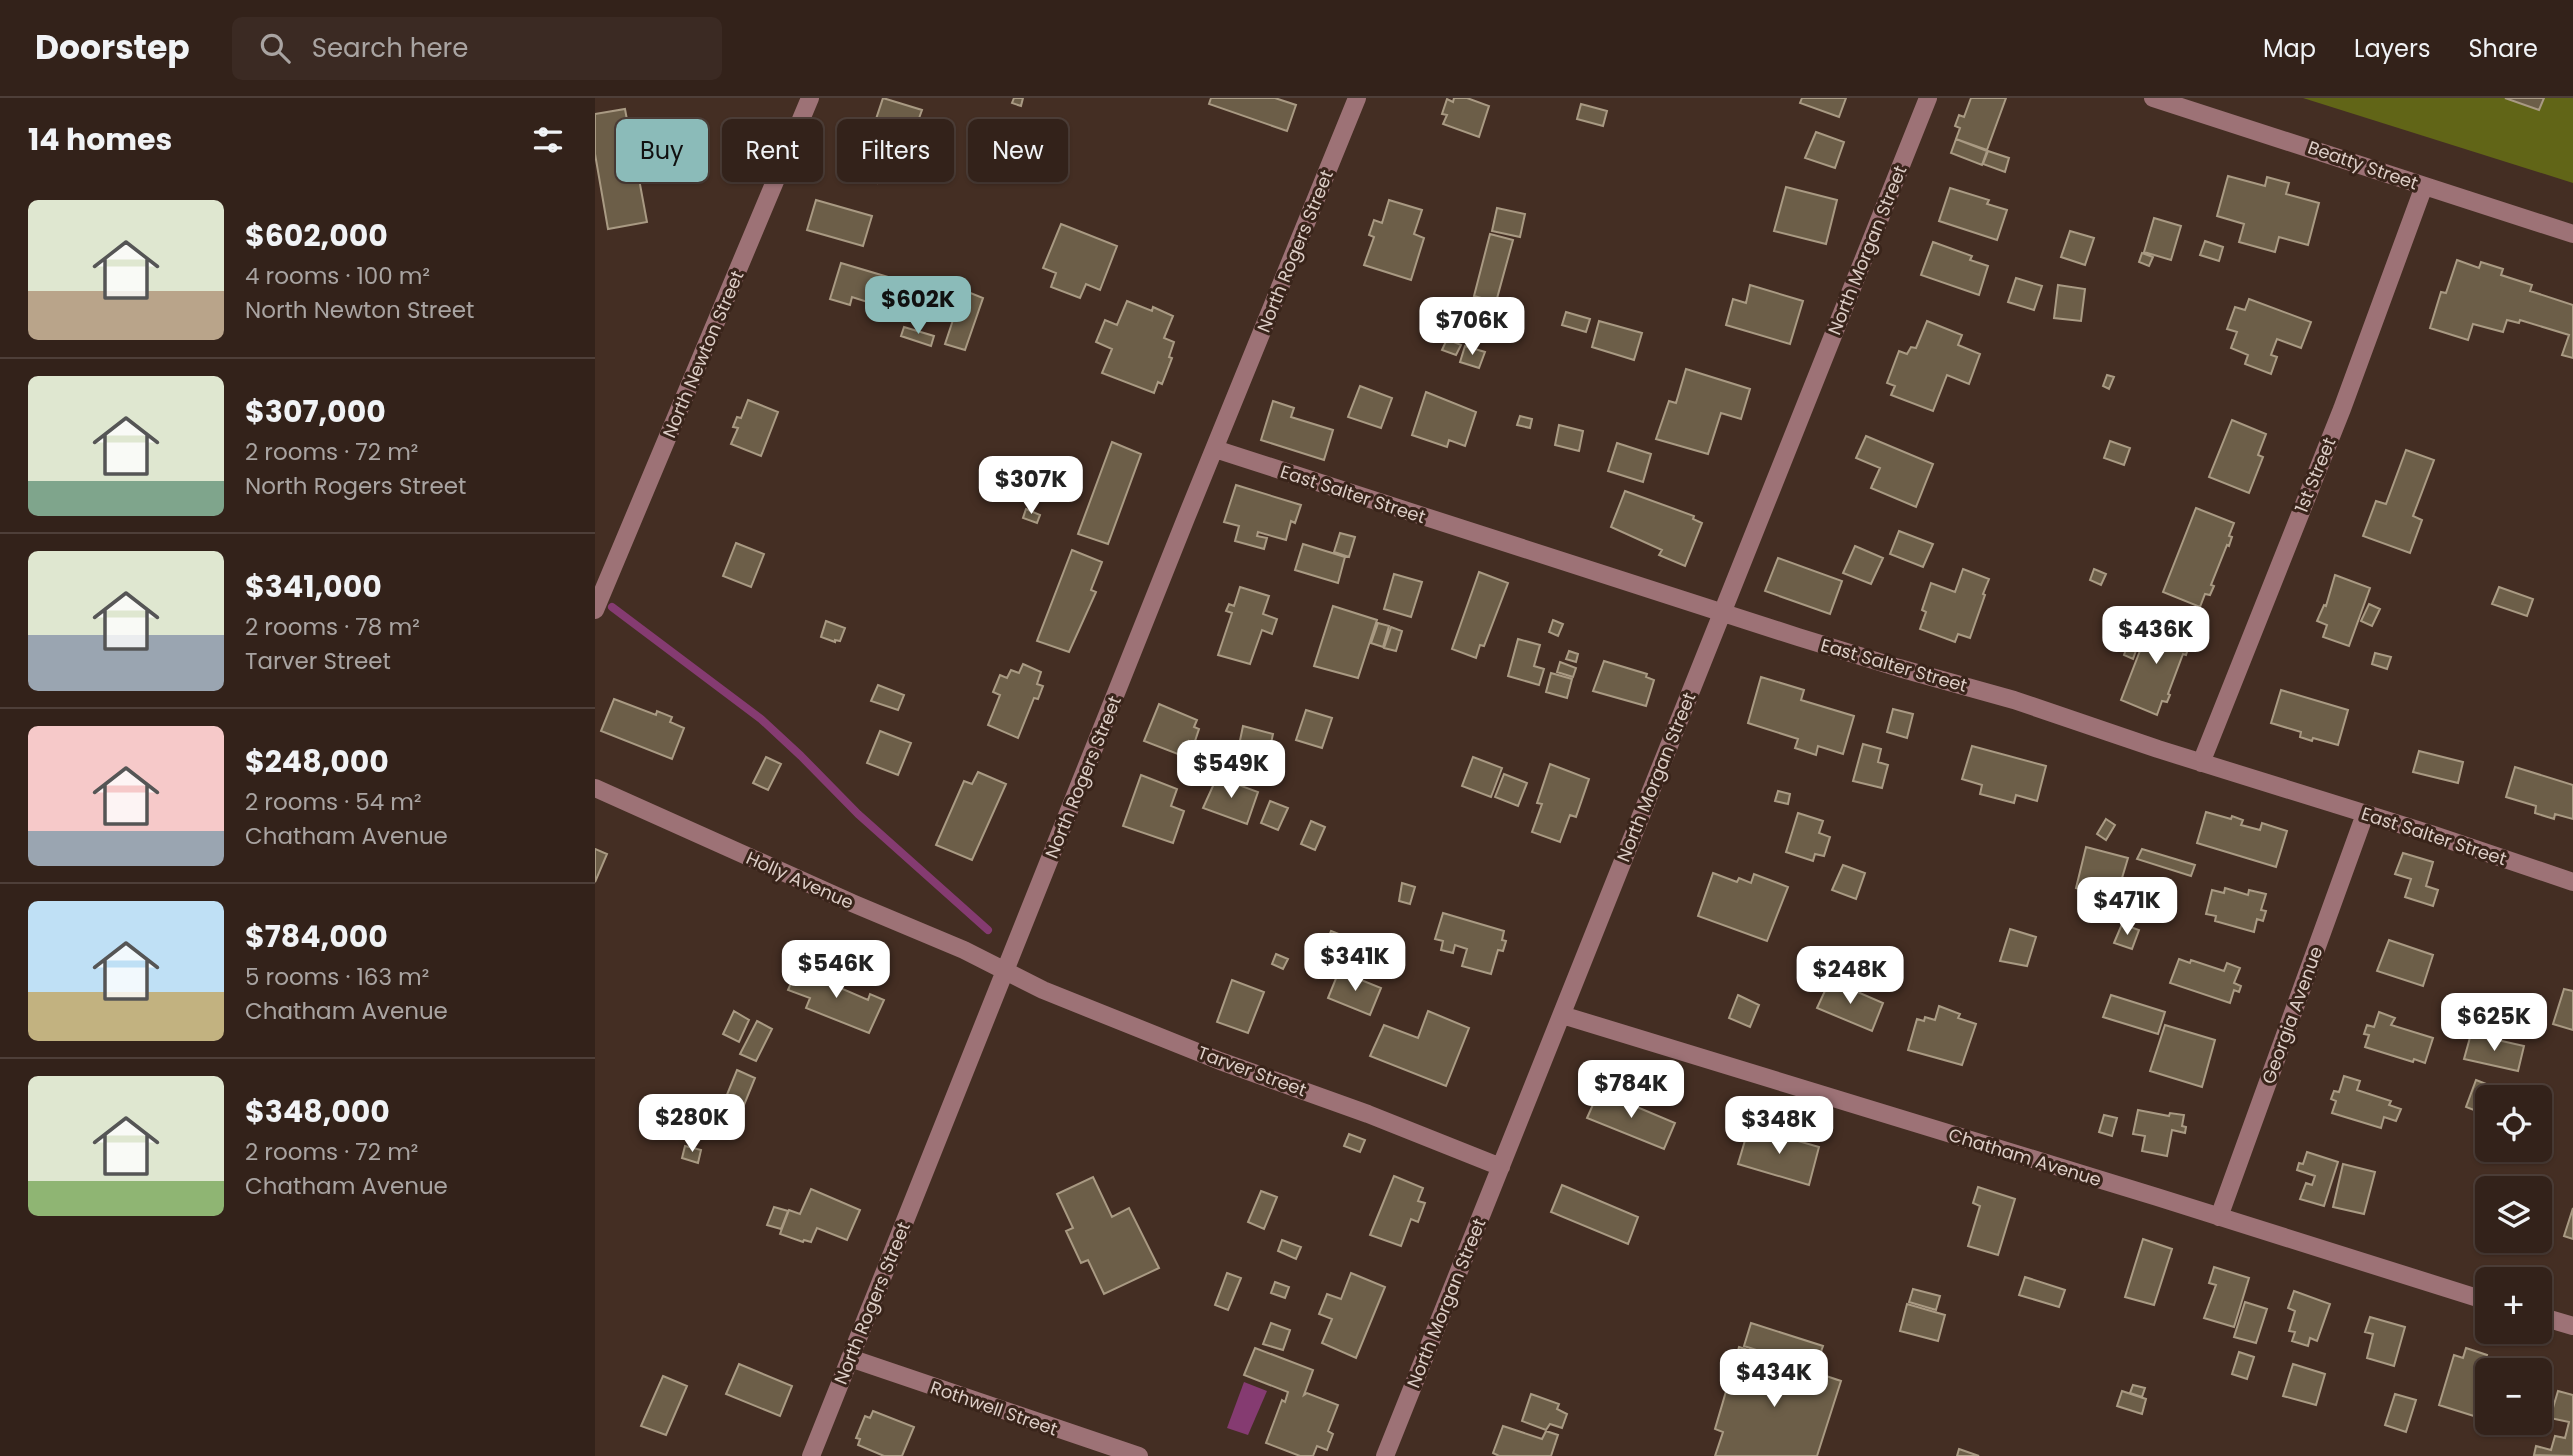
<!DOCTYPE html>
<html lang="en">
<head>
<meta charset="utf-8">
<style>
  body { margin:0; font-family:Poppins,sans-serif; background:#3b2a23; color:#f1f3f6; height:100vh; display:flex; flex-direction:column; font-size:26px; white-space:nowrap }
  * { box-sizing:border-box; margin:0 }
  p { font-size:23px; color:#a9a4a2 }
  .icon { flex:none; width:38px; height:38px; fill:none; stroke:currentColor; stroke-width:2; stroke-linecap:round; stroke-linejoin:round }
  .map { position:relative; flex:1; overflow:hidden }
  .sheet { display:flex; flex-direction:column; background:#33221a; width:595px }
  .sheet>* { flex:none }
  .banner { position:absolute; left:21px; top:21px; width:665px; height:63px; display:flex; gap:14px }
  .buttons { position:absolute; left:1880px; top:987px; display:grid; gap:14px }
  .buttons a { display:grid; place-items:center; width:77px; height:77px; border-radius:10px; background:#33221a; box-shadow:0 2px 5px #0004,0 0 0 2px #4e3f39; font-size:35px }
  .price { position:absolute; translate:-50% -60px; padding:0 16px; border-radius:14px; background:#fff; color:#222; font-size:23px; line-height:46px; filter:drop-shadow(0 2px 4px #0008) }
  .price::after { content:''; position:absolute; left:50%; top:42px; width:21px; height:16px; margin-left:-10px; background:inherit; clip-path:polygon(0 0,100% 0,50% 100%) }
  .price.current { background:#8bbbb9; color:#111 }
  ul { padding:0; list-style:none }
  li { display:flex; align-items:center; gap:21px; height:175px; padding:0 28px }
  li+li { border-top:2px solid #4e3f39 }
  li span { display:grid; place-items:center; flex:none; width:196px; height:140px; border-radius:10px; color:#555 }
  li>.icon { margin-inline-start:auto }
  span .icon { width:84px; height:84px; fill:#fffc; stroke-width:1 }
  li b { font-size:30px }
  h2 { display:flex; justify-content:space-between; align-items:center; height:84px; padding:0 28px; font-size:30px }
  .chip { padding:0 24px; border-radius:10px; background:#33221a; box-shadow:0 2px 5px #0004,0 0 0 2px #4e3f39; font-size:24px; line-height:63px }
  .chip.current { background:#8bbbb9; color:#111 }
  header { display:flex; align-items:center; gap:42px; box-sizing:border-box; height:98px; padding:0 35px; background:#33221a; border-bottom:2px solid #4e3f39 }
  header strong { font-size:33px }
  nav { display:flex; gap:38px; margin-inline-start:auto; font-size:24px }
  .search { width:490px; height:63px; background:#3b2a23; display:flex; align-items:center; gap:18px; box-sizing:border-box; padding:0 24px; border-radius:10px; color:#a9a4a2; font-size:26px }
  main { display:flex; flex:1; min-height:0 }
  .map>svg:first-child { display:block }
  .forest { fill:#616517 }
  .water { fill:#853b71 }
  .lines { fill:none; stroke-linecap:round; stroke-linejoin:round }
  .stream { stroke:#853b71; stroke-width:8 }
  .building { fill:#6c5e48; stroke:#a99a83; stroke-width:2 }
  .minor { stroke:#9d7276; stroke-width:18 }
  .labels { text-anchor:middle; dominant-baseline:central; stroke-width:6; stroke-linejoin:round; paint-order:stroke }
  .street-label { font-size:18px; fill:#ddcec7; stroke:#39241a }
</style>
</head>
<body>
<header>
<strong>Doorstep</strong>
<div class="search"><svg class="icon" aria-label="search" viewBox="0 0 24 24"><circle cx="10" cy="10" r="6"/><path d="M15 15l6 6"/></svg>Search here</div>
<nav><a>Map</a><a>Layers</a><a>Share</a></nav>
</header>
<main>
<section class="sheet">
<h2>14 homes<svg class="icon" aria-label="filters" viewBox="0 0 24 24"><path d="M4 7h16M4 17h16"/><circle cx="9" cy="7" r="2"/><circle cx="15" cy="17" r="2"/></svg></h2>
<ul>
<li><span style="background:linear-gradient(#dfe7d0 65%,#b9a48a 0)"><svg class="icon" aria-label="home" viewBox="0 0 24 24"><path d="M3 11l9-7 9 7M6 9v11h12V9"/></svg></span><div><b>$602,000</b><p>4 rooms · 100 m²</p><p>North Newton Street</p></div></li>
<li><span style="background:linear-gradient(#dfe7d0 75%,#7fa58c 0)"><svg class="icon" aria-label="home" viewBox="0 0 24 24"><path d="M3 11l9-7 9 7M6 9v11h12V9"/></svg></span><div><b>$307,000</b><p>2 rooms · 72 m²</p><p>North Rogers Street</p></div></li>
<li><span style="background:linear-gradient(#dfe7d0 60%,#9aa5b1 0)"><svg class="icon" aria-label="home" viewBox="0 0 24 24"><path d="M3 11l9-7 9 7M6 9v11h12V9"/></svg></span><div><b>$341,000</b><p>2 rooms · 78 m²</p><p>Tarver Street</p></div></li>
<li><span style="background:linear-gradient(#f6c9c9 75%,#9aa5b1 0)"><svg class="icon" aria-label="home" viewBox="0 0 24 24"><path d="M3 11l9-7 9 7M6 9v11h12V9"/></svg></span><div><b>$248,000</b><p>2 rooms · 54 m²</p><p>Chatham Avenue</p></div></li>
<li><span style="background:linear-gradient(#bfe0f5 65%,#c2b280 0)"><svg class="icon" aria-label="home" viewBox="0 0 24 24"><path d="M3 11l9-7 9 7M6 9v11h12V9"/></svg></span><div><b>$784,000</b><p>5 rooms · 163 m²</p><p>Chatham Avenue</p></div></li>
<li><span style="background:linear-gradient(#dfe7d0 75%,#8fb573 0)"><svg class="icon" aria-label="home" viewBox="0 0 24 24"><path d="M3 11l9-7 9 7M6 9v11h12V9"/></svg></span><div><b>$348,000</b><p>2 rooms · 72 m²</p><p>Chatham Avenue</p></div></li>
</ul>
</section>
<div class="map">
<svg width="1978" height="1358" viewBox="0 0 1978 1358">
  <rect width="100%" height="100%" fill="#442e23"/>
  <!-- forest -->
  <path class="forest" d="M1708,0H1978V85Z"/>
  <!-- water -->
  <path class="water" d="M649,1284L672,1293L653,1337L632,1330Z"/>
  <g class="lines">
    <!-- stream -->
    <path class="stream" d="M17,509L166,621L206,658L263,716L393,832"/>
  </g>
  <!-- building -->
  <path class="building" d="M288,0L327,12L302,82L286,76L282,85L262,78Z
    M419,0H428L426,8L417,5Z
    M616,0H680L701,7L692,33L614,6Z
    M859,0H872L894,8L884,39L848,26L852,17L847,16L852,1L858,4Z
    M1207,0H1251L1244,19L1205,5Z
    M1376,0H1411L1392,52L1361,41L1365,30L1360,28L1364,17L1369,19Z
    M1910,0H1949L1944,12Z
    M986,6L1012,13L1008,28L982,21Z
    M30,11L39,60L53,57L56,79L44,81L52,124L13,131L0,56V16Z
    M1221,34L1249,44L1240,70L1210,60Z
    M1361,41L1392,53L1387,67L1356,55Z
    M1393,53L1414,60L1410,74L1388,66Z
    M1633,78L1670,88L1672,79L1694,85L1691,96L1724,105L1713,147L1684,139L1680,154L1644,144L1649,126L1622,118Z
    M1191,89L1242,102L1231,146L1179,133Z
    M1355,90L1394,102L1392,106L1412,112L1402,142L1344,123Z
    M221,102L277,118L268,148L212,132Z
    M794,102L827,112L819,136L829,140L816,182L769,167L779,139L774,137L779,122L787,125Z
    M902,110L930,116L925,139L897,133Z
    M1559,120L1586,128L1576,162L1549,154Z
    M466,126L522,148L505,192L491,186L485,200L456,189L461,175L448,170Z
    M1475,133L1499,140L1490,167L1466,159Z
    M895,136L918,142L901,204L879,198Z
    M1610,143L1628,149L1624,163L1605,157Z
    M1338,144L1377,158L1375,162L1393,168L1384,197L1326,177Z
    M1547,155L1558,159L1554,168L1544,164Z
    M1862,162L1884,170L1886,164L1908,171L1906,177L1937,187L1935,193L1978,207V260L1967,257L1974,237L1925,222L1924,225L1912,222L1908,234L1878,226L1873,242L1835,230L1846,194L1851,195Z
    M246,165L293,179L285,208L257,199L255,207L235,201Z
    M1421,180L1447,188L1439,212L1413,204Z
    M1155,187L1208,203L1195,246L1131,227L1138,201L1151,205Z
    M1463,187L1490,191L1486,223L1459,220Z
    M368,192L388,200L370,252L350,246Z
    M1654,201L1716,224L1706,250L1682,241L1676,257L1682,259L1676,276L1650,266L1653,257L1636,250L1642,234L1632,231L1640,209L1650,212Z
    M532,203L557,213L558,209L578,218L569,240L579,244L574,259L577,260L567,286L563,284L559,295L507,275L517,251L501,244L510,222L522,227Z
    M971,214L995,221L991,234L967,227Z
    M1004,223L1047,235L1039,262L997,249Z
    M1332,223L1367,237L1363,247L1385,256L1374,286L1352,277L1338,313L1296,297L1300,288L1292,285L1304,253L1312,256L1316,249L1321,250Z
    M309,229L339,238L336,248L306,238Z
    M852,241L866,247L861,257L847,252Z
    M870,248L890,254L884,270L865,264Z
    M1091,271L1155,291L1146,321L1126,315L1113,356L1061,341L1074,303L1081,305Z
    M1512,277L1519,279L1514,291L1508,288Z
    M765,288L797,300L786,330L753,319Z
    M831,294L881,314L870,348L854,342L852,349L817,337Z
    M153,302L183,314L166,358L136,346L143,330L138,329L142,319L146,320Z
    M678,303L699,310L696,319L738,332L729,362L666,342Z
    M925,318L937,321L935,330L922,327Z
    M1637,322L1671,336L1663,357L1668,359L1654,395L1614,379Z
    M964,327L988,333L984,353L960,347Z
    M1271,338L1338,366L1321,409L1276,390L1285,370L1261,360Z
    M1515,343L1535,350L1529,367L1509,360Z
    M517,344L546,356L513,446L483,436Z
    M1022,345L1056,356L1048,384L1013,373Z
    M1811,352L1839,362L1818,418L1827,422L1815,455L1768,438L1781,403L1791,406Z
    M641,387L706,407L700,425L696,423L691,442L663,434L662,438L672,440L669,451L640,443L644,428L629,424Z
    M1030,393L1099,418L1098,421L1107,425L1090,468L1064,457L1067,452L1016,429Z
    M1601,410L1639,425L1634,438L1637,439L1634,448L1632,447L1616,487L1619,488L1615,497L1610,496L1605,509L1568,494Z
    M431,411L445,417L442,425L428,420Z
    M1304,433L1338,446L1328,469L1295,456Z
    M745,435L760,439L754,459L739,454Z
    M141,445L169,456L156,489L128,478Z
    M708,446L750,459L743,485L700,472Z
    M1260,448L1288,460L1276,486L1248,475Z
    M477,452L507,464L496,492L501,494L474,554L442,543Z
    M1183,460L1247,483L1235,516L1170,493Z
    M1368,471L1394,481L1388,496L1390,497L1375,540L1363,536L1360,544L1325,531L1331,514L1327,512L1336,485L1360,494Z
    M1499,471L1511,476L1506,487L1495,482Z
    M884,474L913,485L889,548L885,547L881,560L857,551Z
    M799,476L827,484L816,519L789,511Z
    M1740,477L1775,490L1754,548L1728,539L1732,527L1722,523L1729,507L1731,508Z
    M645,489L674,498L668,516L682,521L677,536L667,532L655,566L623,557L637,515L631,513L634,506L639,508Z
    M1904,489L1938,501L1932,518L1897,506Z
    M1774,506L1785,511L1777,528L1766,523Z
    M738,508L782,522L763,580L719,568Z
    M1558,519L1596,534L1590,547L1594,548L1591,557L1588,556L1573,596L1575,597L1572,604L1567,603L1562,617L1526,602Z
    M958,522L968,526L963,538L954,534Z
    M231,523L250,530L245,543L240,542V544L226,539Z
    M783,525L794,528L788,549L776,545Z
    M796,529L807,533L801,553L789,550Z
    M923,541L945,547L939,568L949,571L944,587L913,578Z
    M1534,543L1543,547L1538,561L1529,557Z
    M974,553L983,556L981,564L971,561Z
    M1780,555L1796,559L1792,571L1777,566Z
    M1009,563L1052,576L1051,579L1059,582L1051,608L998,593Z
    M965,564L981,570L978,579L962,574Z
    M428,566L446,574L442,586L448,588L443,601L439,600L423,640L393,627L405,597L398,594L405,577L412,580L416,572L424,575Z
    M956,575L977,581L972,600L951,594Z
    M1166,579L1209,592L1206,602L1259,618L1248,656L1223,648L1221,657L1200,650L1203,641L1153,625Z
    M283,587L309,597L303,612L276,603Z
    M1686,592L1753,612L1743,647L1718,640L1717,643L1705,639L1706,634L1676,625Z
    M19,601L61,617L62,613L77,619L75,624L89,630L77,661L6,633Z
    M564,606L602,622L599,629L604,631L599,646L594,643L588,658L549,643Z
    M1298,611L1318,616L1312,640L1292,634Z
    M711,612L737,620L727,650L701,642Z
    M648,628L678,636L673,659L643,652Z
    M285,633L316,645L303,677L272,665Z
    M1268,646L1286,651L1283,664L1293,667L1287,690L1258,683Z
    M1377,648L1451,668L1442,703L1421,697L1419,705L1385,696L1387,687L1367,681Z
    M1824,653L1868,664L1863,685L1818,674Z
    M171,659L186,666L173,692L158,685Z
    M878,659L907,670L896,699L867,688Z
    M955,666L994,681L981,719L975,717L965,744L937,734L947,706L942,705Z
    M1920,669L1978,687V721L1960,716L1959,721L1940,715L1941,708L1911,699Z
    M383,674L411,686L377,762L341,747L369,683L377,686Z
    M909,676L932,685L923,708L900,699Z
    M546,677L582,691L576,708L589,713L578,745L528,728Z
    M622,679L663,694L652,726L608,710Z
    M1183,693L1195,696L1193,706L1180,703Z
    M675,703L693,710L683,732L666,725Z
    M1611,714L1636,721L1637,718L1648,722L1646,727L1665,732L1667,725L1692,733L1681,769L1602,745Z
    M1203,715L1228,723L1224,735L1235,739L1229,758L1220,756L1218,763L1191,754Z
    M1511,721L1520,727L1511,742L1502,736Z
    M716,723L730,729L720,752L706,746Z
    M1491,749L1533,760L1524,790L1507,785L1504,797L1481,790Z
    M0,751L12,756L0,784Z
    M1547,751L1600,767L1596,778L1542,761Z
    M1808,755L1838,764L1831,788L1843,792L1838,808L1810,799L1816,781L1800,776Z
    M1248,767L1270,775L1261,801L1237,792Z
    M1118,775L1142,784L1144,780L1156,785L1159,776L1193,789L1172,843L1103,818Z
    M807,785L820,789L815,806L804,803Z
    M1630,790L1653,797L1654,792L1671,796L1666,812L1671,813L1668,823L1662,821L1659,834L1620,823L1621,818L1611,816L1617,792L1629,795Z
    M848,815L909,833L907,842L911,843L908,853L903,852L896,876L867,868L872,851L860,847L858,855L846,852L848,843L840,841Z
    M1527,826L1544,832L1537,851L1519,845Z
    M1415,831L1441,839L1432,868L1405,863Z
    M736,833L749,838L741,859L728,853Z
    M1794,842L1838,857L1828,888L1782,873Z
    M771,848L785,854L777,871L763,865Z
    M681,856L693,861L688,871L677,866Z
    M1584,861L1595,865L1596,862L1629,873L1632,865L1645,870L1639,885L1646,888L1644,894L1639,892L1635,905L1575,885Z
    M204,867L238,882L236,886L273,902L275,896L289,902L274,935L211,910L215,900L193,892Z
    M744,873L786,890L775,917L733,900Z
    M637,882L669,894L653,935L622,924Z
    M1235,882L1288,905L1277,933L1222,910Z
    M1969,891L1978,893V932L1958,926Z
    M1143,897L1164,907L1155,929L1134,920Z
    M1516,897L1570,914L1563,936L1508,919Z
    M1344,908L1365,916L1363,920L1381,926L1367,967L1313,952L1322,921L1329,923L1330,919L1340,922Z
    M139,913L154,922L144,944L128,936Z
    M833,913L874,930L851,988L775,958L789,927L823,940Z
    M1784,914L1800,920L1796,927L1838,940L1830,965L1819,961L1818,964L1770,949L1774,937L1769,936L1772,927L1779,929Z
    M162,923L177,931L161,963L145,956Z
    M1570,927L1620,942L1607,989L1555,973Z
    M1876,936L1929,948L1923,973L1869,961Z
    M142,972L160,980L147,1012L129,1004Z
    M1749,978L1765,983L1762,992L1796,1003L1794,1007L1806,1011L1801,1023L1789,1019L1786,1030L1737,1015L1741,1003L1736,1001L1739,993L1744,994Z
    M1881,982L1894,987L1884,1014L1871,1009Z
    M1004,993L1080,1025L1069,1051L992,1020Z
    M1543,1012L1574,1018L1575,1015L1589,1017L1587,1028L1591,1029L1590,1035L1577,1032L1572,1058L1547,1053L1550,1038L1538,1036Z
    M1509,1017L1522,1020L1517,1038L1504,1034Z
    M1154,1029L1224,1049L1214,1087L1143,1066Z
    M754,1036L770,1042L765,1054L749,1048Z
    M90,1048L106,1052L103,1065L87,1060Z
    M1712,1054L1743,1064L1729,1108L1705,1101L1711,1085L1717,1087L1720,1078L1702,1072L1704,1065L1708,1066Z
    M1748,1066L1780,1074L1769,1116L1738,1109Z
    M799,1078L828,1090L823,1103L830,1105L823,1124L816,1121L806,1148L775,1137Z
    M498,1079L517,1119L534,1110L564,1170L509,1196L493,1162L486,1165L471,1133L478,1130L462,1096Z
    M967,1087L1043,1119L1033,1146L956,1114Z
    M1383,1089L1420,1101L1403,1157L1373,1148L1385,1108L1378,1105Z
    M216,1091L265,1112L252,1142L222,1130L216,1144L209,1142L208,1144L185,1136L194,1112L205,1116Z
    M666,1093L682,1099L669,1131L653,1124Z
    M179,1109L193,1113L186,1131L172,1127Z
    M1978,1110V1141L1969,1138Z
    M1548,1141L1577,1151L1559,1207L1530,1199Z
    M687,1142L706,1149L701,1161L683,1153Z
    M1619,1169L1654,1180L1639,1229L1609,1220L1621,1187L1614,1185Z
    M632,1175L646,1180L633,1212L620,1207Z
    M756,1175L790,1189L761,1260L727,1245L737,1221L724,1216L732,1196L746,1201Z
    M1430,1179L1470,1192L1464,1209L1424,1197Z
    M680,1184L694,1189L690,1200L676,1195Z
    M1318,1191L1345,1198L1341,1212L1314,1204Z
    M1699,1193L1735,1206L1722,1243L1715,1240L1713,1248L1697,1243L1700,1234L1694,1233L1700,1213L1693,1210Z
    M1650,1204L1672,1211L1661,1245L1639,1239Z
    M1312,1206L1350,1217L1343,1243L1305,1233Z
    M1775,1219L1810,1229L1799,1268L1772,1260L1778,1236L1770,1234Z
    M676,1225L695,1232L688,1252L668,1246Z
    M1156,1225L1228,1248L1220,1271L1149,1248Z
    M1144,1249L1246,1283L1222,1358H1120L1128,1334L1120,1331Z
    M660,1250L718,1272L709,1297L712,1295L743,1307L733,1333L738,1336L732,1352L722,1348L718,1358H705L671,1345L687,1302L690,1304L693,1294L649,1277Z
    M1871,1250L1892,1257L1889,1266L1898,1268L1897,1272H1892V1289L1882,1319L1844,1307L1859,1257L1868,1260Z
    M1644,1254L1659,1259L1652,1281L1637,1276Z
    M144,1266L197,1288L185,1318L131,1296Z
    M1698,1266L1730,1276L1721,1307L1688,1298Z
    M68,1278L92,1288L71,1337L46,1328Z
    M1538,1287L1550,1290L1547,1299L1535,1295Z
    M1527,1293L1551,1301L1547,1316L1522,1308Z
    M1963,1293L1978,1297V1358L1939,1357L1941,1348L1956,1352L1960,1338L1970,1340L1974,1324L1955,1320Z
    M936,1296L964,1306L962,1311L972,1316L967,1330L955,1326L951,1332L927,1323Z
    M1800,1296L1821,1302L1811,1334L1790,1327Z
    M278,1313L319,1329L307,1358H289L263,1347L265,1341L261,1340L270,1318L275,1320Z
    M908,1328L947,1341L951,1333L963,1337L956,1358H904L898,1355Z
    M1364,1351L1384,1358H1362Z"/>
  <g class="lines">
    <!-- minor -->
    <path class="minor" d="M1558,0L1978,136
      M620,351L1203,539L1304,570L1419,602L1563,651L1836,736L1978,784
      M0,512L215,0
      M1606,665L1747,311L1829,88
      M0,690L257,805L369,852L448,892L625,963L773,1016L906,1069
      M967,917L1562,1099L1892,1203
      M1624,1119L1770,716
      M1944,1218L1978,1228
      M255,1260L544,1358
      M216,1358L591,420L762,0
      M790,1358L1333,0"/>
  </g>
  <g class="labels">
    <!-- street labels -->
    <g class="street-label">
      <text transform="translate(1768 67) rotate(19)">Beatty Street</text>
      <text transform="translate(1272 152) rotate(-68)">North Morgan Street</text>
      <text transform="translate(700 153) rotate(-68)">North Rogers Street</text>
      <text transform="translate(108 256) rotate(-67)">North Newton Street</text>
      <text transform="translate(1720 377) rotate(-68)">1st Street</text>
      <text transform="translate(758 396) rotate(18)">East Salter Street</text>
      <text transform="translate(1299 567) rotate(16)">East Salter Street</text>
      <text transform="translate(488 679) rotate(-68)">North Rogers Street</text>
      <text transform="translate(1061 679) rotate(-68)">North Morgan Street</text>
      <text transform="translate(1839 738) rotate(18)">East Salter Street</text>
      <text transform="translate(205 782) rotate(24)">Holly Avenue</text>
      <text transform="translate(1697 917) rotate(-70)">Georgia Avenue</text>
      <text transform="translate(657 973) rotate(20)">Tarver Street</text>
      <text transform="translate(1430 1059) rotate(17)">Chatham Avenue</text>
      <text transform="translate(277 1205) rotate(-68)">North Rogers Street</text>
      <text transform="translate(851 1205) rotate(-68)">North Morgan Street</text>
      <text transform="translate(399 1310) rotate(19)">Rothwell Street</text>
    </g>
  </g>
</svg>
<div class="buttons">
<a><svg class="icon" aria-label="locate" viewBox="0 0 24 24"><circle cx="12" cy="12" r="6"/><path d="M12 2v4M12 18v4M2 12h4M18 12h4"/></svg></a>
<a><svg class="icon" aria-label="layers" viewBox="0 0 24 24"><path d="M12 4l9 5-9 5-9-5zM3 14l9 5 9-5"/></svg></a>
<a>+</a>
<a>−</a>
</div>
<b class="price current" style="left:323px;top:238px">$602K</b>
<b class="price" style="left:877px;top:259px">$706K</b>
<b class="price" style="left:436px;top:418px">$307K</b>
<b class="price" style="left:1561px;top:568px">$436K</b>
<b class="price" style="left:636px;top:702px">$549K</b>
<b class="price" style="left:1532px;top:839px">$471K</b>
<b class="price" style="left:760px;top:895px">$341K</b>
<b class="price" style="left:241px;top:902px">$546K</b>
<b class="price" style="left:1255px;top:908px">$248K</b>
<b class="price" style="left:1899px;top:955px">$625K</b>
<b class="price" style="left:1036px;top:1022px">$784K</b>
<b class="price" style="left:97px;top:1056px">$280K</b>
<b class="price" style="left:1184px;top:1058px">$348K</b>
<b class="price" style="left:1179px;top:1311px">$434K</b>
<div class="banner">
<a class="chip current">Buy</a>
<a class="chip">Rent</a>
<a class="chip">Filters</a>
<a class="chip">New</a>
</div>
</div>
</main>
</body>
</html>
